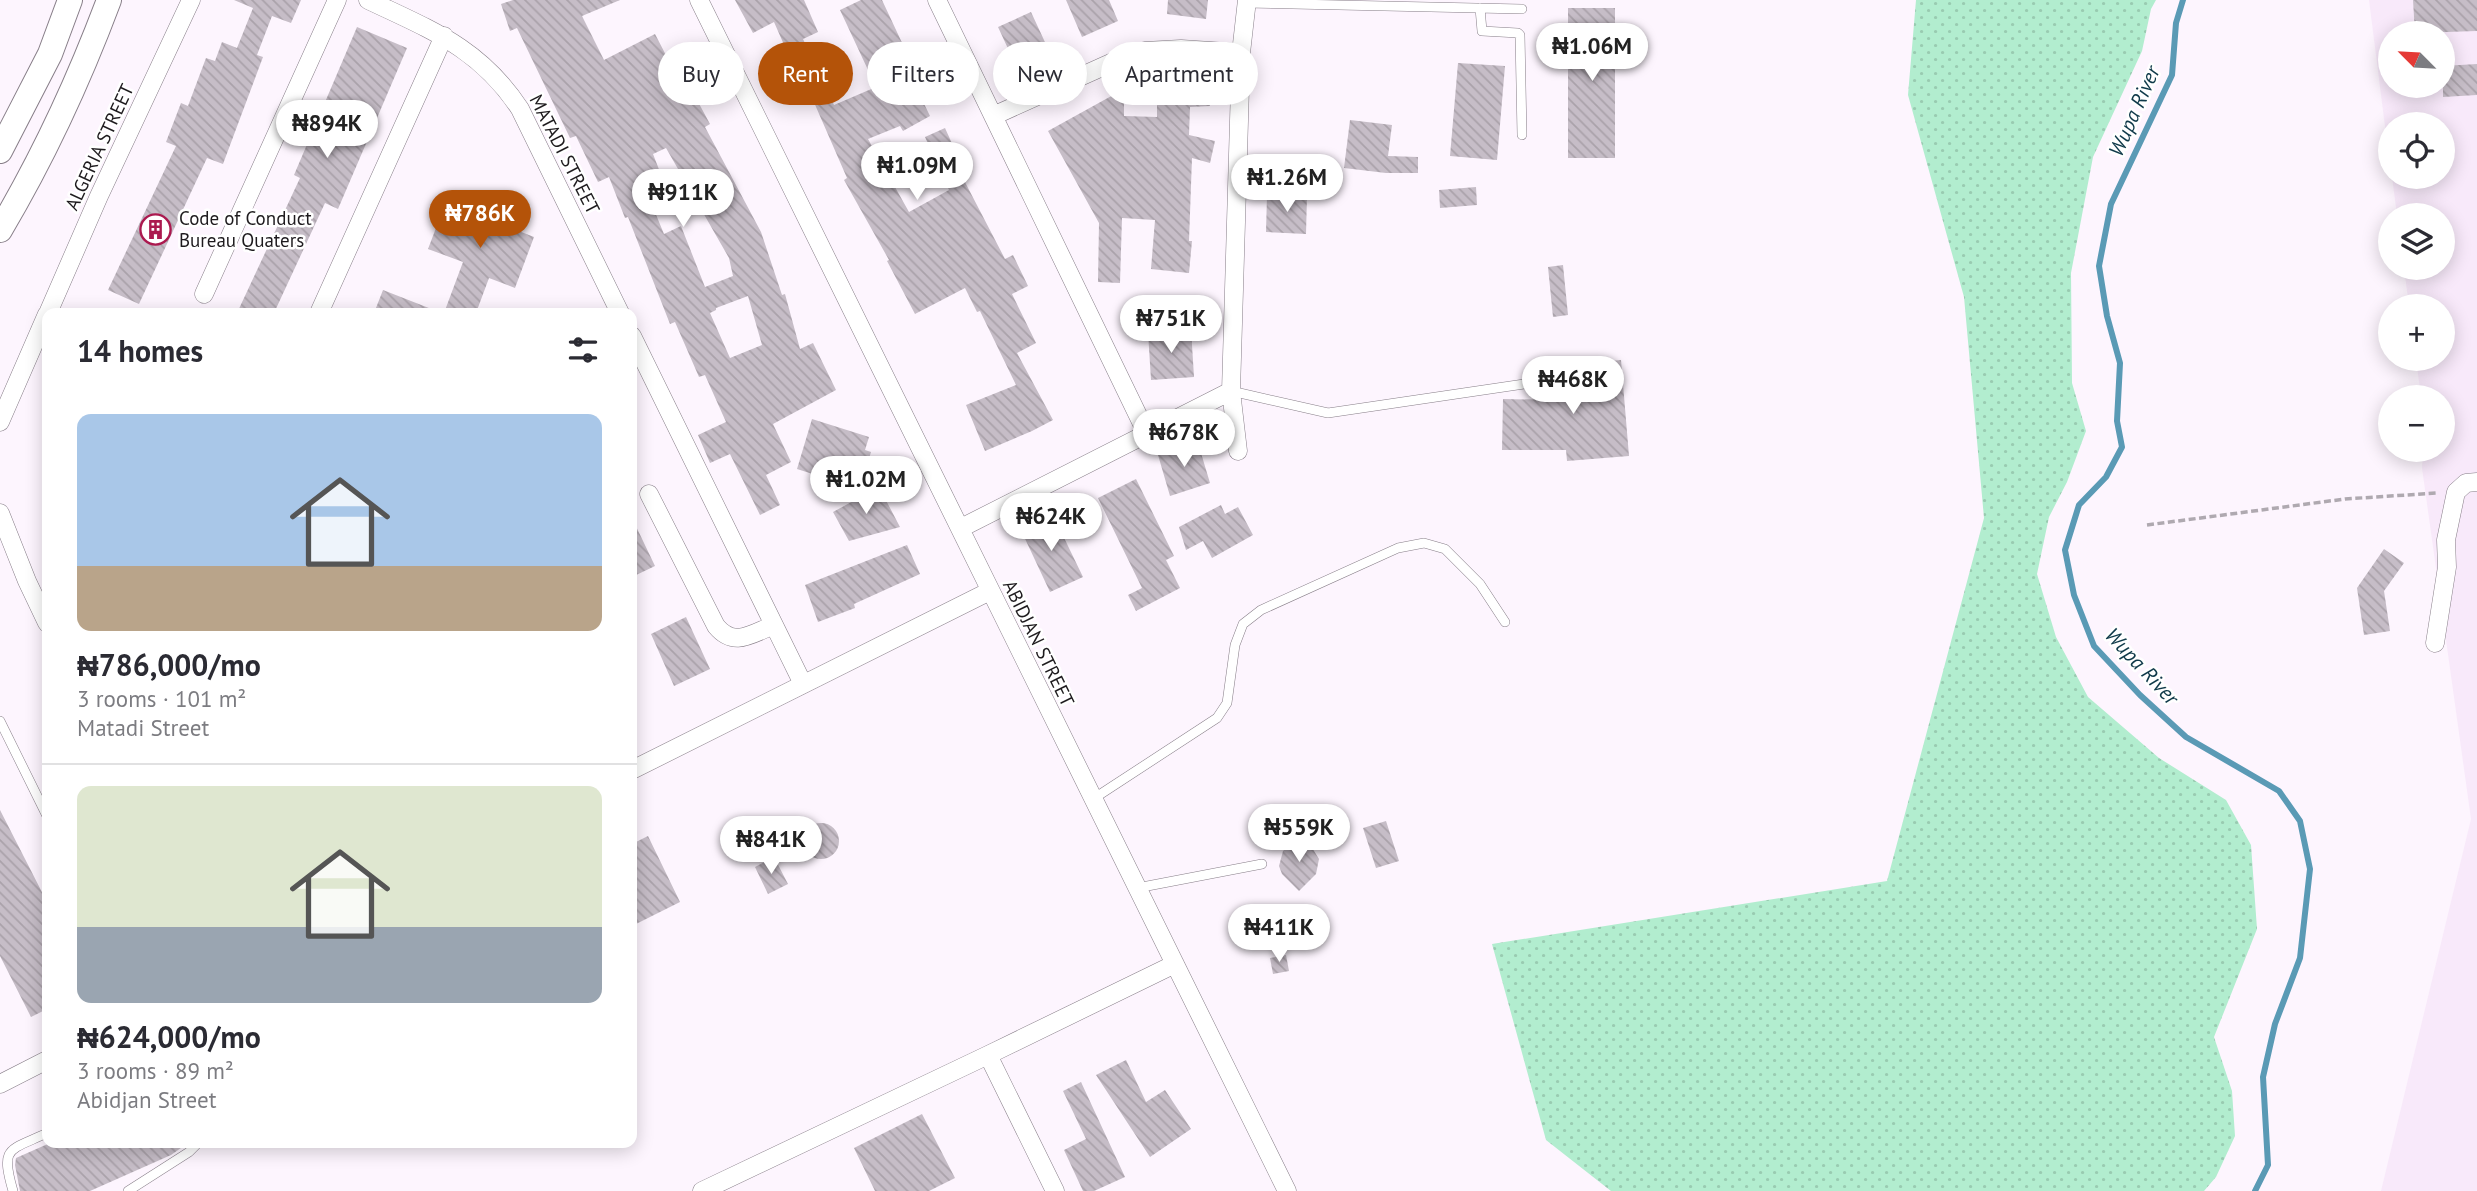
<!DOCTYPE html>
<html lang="en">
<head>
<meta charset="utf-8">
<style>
  body { margin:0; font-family:"PT Sans",sans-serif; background:#f2f2f3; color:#2b2b33; height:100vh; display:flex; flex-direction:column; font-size:26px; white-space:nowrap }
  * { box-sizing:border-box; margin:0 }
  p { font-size:23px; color:#7c7c81 }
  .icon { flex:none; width:38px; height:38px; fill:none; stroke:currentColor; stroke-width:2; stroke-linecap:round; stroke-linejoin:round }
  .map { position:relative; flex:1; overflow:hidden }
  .drawer { position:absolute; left:42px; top:308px; width:595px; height:840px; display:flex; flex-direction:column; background:#fff; border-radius:14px; box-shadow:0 4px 18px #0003 }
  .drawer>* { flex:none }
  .top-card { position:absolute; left:658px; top:42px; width:665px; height:63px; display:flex; gap:14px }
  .needle { width:46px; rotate:294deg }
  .tools { position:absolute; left:2378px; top:21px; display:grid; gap:14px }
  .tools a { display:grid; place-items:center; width:77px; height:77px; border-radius:50%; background:#fff; box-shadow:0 4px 18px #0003; font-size:35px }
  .price { position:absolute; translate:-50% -60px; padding:0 16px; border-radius:24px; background:#fff; color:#222; font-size:23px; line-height:46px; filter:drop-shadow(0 2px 4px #0008) }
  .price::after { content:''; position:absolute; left:50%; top:42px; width:21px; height:16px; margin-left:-10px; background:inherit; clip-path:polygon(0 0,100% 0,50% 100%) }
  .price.selected { background:#b45309; color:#fff }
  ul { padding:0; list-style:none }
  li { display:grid; align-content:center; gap:14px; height:371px; padding:0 35px }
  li+li { border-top:2px solid #e1e1e2 }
  li span { display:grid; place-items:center; height:217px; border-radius:14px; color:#555 }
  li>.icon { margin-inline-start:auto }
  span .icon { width:126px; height:126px; fill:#fffc; stroke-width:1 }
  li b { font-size:30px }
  h2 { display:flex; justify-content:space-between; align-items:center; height:84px; padding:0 35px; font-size:30px }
  .pill { padding:0 24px; border-radius:32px; background:#fff; box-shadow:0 4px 18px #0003; font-size:24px; line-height:63px }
  .pill.selected { background:#b45309; color:#fff }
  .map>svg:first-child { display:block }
  .built { fill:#f8e9fa; fill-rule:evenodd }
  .grass { fill:url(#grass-dots) }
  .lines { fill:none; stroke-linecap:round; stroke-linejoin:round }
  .stream { stroke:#5a9ab5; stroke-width:6 }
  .building { fill:url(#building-back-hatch); fill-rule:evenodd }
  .lane-casing { stroke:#877e88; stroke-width:10 }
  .street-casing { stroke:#877e88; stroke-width:19 }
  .secondary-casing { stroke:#877e88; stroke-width:26 }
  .path { stroke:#afa9b0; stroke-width:3.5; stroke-dasharray:7 3.5; stroke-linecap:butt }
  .lane { stroke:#fff; stroke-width:9 }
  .street { stroke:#fff; stroke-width:18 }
  .secondary { stroke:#fff; stroke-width:24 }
  .labels { text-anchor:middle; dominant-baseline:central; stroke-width:5; stroke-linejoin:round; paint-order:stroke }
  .street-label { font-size:19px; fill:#1e1b1e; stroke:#fff }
  .poi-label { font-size:19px; fill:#1e1b1e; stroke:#fff; text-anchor:start }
  .water-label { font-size:21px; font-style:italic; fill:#0f3949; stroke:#fff }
</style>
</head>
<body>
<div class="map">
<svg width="2477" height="1191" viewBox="0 0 2477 1191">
  <defs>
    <pattern id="grass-dots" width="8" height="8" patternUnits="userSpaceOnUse" patternTransform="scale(1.75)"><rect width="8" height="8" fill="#b2edcf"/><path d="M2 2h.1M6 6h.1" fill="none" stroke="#99cbb1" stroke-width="1.8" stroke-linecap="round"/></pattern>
    <pattern id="building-back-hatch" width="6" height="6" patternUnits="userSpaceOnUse" patternTransform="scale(1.75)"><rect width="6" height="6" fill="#c6bdc7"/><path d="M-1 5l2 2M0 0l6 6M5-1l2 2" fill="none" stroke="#aaa2aa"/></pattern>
  </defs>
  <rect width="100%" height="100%" fill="#fdf5fe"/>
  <!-- built -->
  <path class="built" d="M2369,0H2477V1191H2381L2471,819L2422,468L2423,450H2443V397H2421L2416,359H2443V306H2409L2404,268H2443V215H2397L2392,177H2443V124H2390V166ZM2390,33H2443V86H2390Z"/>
  <!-- grass -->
  <path class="grass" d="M1916,0H2156L2151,9L2142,51L2093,157L2071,273L2072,383L2086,431L2067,482L2049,517L2037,574L2056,637L2088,697L2159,758L2226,800L2251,845L2257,929L2214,1037L2232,1091L2235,1136L2216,1177L2204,1191H1611L1546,1140L1492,944L1887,881L1984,518L1964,297L1908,95Z"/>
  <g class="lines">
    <!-- stream -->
    <path class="stream" d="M2183,0L2176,23L2172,75L2111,204L2099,266L2107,316L2120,363L2117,421L2122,447L2106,477L2079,505L2065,550L2074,595L2094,646L2140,695L2186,737L2279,791L2300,821L2310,869L2300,958L2275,1024L2263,1077L2268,1165L2255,1191"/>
  </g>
  <!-- building -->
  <path class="building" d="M234,0H301L291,23L272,16L257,55L263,57L223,164L207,158L139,304L108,290L176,146L166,142L181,103L188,106L206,58L215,61L222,42L237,48L253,8Z
    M513,0H620L582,16L604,60L655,34L684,90L690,87L710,124L705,127L761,232L782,295L785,294L800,349L813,343L836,390L773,424L791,462L766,475L780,505L760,515L730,454L710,463L698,435L726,422L705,375L699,377L675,322L670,324L628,217L625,218L609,177L598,182L576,136L570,138L517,28L510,31L501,4ZM666,148L729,258L733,276L705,287L681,226L664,234L652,205L670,198L653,154ZM748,296L762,345L730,358L710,313L716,310V308Z
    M735,0H804L818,32L803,39L834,105L876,87L840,10L861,0H882L911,62L905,65L930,116L903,131L900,126L868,139L909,212L949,190L925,137L945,128L959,159L954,161L1005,259L1013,255L1028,286L1012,294L1036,343L1017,353L1053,420L1032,431L985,451L966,405L1016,385L980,311L977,312L965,288L915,314L887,261L889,260L844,180L847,178L789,45L785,47L774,22L753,33Z
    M1066,0H1109L1118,21L1082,37Z
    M1168,0H1208L1206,19L1167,14Z
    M2413,0H2477V31L2415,33Z
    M1568,8H1615V158H1568Z
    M1031,12L1050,53L1017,68L998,27Z
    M357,27L407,48L338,209L325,203L274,313H237L300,178L294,175Z
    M1458,63L1505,66L1497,160L1450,156Z
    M2477,64V95L2443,97V66Z
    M1209,79L1210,106L1190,107L1189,135L1215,141L1210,163L1192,158L1189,241H1192L1189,273L1151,269L1155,220L1122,218L1120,283L1098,282L1099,223L1048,131L1124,89V116L1157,117V82H1192V80Z
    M1350,120L1392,125L1388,156L1418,157V173H1386L1344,168Z
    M1476,187L1477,205L1440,208L1439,190Z
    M487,192L509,201L501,224L534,237L515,288L489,278L476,313H444L463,262L428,249L447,199L480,212Z
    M1267,195L1307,196L1306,234L1266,232Z
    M1563,265L1568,315L1553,317L1548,267Z
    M383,290L439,312V313H374Z
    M1191,329L1194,377L1151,380L1148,332Z
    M1621,360L1629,456L1567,461L1566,450H1502L1503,399L1562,400L1559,366Z
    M812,419L869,437L865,450L871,452L860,489L797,469Z
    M1198,443L1210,483L1170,496L1158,455Z
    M1136,479L1174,556L1166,560L1180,588L1136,611L1128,595L1142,588L1098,498Z
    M879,487L900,527L849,541L833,512Z
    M1221,505L1225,514L1238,507L1253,535L1212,558L1203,541L1186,550L1179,527Z
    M1052,513L1083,577L1050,592L1020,528Z
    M632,518L655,566L632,577Z
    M907,545L920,574L854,604L855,608L818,622L805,585Z
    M2384,549L2404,563L2384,591L2390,631L2364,635L2357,588Z
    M686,617L710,669L674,686L651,634Z
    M0,810L47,902V1009L31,1017L0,956Z
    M1386,821L1399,861L1376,868L1363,828Z
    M803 841a18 18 0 1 1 36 0a18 18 0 1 1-36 0Z
    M648,836L680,902L632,926V844Z
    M1296,843L1311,846L1319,859L1316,874L1299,891L1282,874L1279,866L1283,851L1289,845Z
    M774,857L788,884L768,894L755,867Z
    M1286,955L1289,971L1273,974L1270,958Z
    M1126,1060L1146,1102L1165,1090L1191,1129L1150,1157L1096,1075Z
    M1081,1082L1125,1177L1094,1191H1083L1064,1150L1086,1139L1063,1091Z
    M922,1114L955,1178L929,1191H875L854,1148Z
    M50,1143H188L171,1155L90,1191H20L15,1165L16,1158Z"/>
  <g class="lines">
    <defs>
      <path id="lane" d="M1247,3L1522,9
        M1480,8L1482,31L1518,33L1520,35L1522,135
        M1231,391L1328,413L1524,384
        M0,721L47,816
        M1093,799L1217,718L1227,703L1235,645L1243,624L1261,610L1398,548L1424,543L1445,549L1480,584L1505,622
        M1137,888L1262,864
        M13,1191C0,1146 9,1151 47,1133
        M128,1191L189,1152L198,1143"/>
      <path id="street" d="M368,0C431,30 480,48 520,109L620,313
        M699,0L1287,1191
        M937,0L1147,434
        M993,116L1113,62L1145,51L1181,49L1241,53
        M204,294L337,0
        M48,313L99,196L191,0
        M319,313L444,36
        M632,336L803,684
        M0,422L47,314
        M1238,451L1231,391L1241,53L1247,0
        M649,494L716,626C734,648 751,634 774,625
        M0,513L27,581L47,623
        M961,528L1231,391
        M2435,643L2447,567L2446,540L2456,492L2466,483L2477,482
        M632,770L990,591
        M988,1055L1055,1191
        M0,1084L47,1060
        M702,1191L988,1055L1175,964"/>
      <path id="secondary" d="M0,151L50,54L70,0
        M0,230C44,156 79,80 109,0"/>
    </defs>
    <!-- lane casing -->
    <use href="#lane" class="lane-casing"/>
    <!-- street casing -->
    <use href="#street" class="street-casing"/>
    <!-- secondary casing -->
    <use href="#secondary" class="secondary-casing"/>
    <!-- path -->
    <path class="path" d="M2147,525L2345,499L2437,493"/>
    <!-- lane -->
    <use href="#lane" class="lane"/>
    <!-- street -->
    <use href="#street" class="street"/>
    <!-- secondary -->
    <use href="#secondary" class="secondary"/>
  </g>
  <!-- icons -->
  <defs>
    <symbol id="building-ring" viewBox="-11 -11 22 22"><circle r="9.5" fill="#fff" stroke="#ab194f" stroke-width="1.5"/><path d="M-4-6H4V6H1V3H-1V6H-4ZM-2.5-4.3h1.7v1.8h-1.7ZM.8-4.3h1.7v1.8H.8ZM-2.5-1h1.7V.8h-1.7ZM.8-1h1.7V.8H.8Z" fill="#ab194f"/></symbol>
  </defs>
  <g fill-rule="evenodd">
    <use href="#building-ring" x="138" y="212" width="35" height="35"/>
  </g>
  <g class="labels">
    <!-- street labels -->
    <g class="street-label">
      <text transform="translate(99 147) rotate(-65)">ALGERIA STREET</text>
      <text transform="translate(565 154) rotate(63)">MATADI STREET</text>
      <text transform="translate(1039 643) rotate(64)">ABIDJAN STREET</text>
    </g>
    <!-- poi labels -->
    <g class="poi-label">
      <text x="179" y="218">Code of Conduct<tspan x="179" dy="22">Bureau Quaters</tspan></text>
    </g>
    <!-- water labels -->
    <g class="water-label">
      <text transform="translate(2134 111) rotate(-66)">Wupa River</text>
      <text transform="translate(2142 666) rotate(47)">Wupa River</text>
    </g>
  </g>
</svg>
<div class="tools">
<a><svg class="needle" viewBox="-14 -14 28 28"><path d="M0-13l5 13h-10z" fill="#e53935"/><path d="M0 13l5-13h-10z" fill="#7c7c81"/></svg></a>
<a><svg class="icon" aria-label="locate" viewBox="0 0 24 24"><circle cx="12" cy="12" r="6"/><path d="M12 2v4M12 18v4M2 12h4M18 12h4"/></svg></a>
<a><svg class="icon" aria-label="layers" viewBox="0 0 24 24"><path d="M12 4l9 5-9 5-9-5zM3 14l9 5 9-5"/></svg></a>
<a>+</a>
<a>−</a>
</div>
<b class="price" style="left:1592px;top:83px">₦1.06M</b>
<b class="price" style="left:327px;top:160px">₦894K</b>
<b class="price" style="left:917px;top:202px">₦1.09M</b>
<b class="price" style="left:1287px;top:214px">₦1.26M</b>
<b class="price" style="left:683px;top:229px">₦911K</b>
<b class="price selected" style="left:480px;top:250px">₦786K</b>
<b class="price" style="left:1171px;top:355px">₦751K</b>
<b class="price" style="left:1573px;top:416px">₦468K</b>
<b class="price" style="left:1184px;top:469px">₦678K</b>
<b class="price" style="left:866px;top:516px">₦1.02M</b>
<b class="price" style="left:1051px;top:553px">₦624K</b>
<b class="price" style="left:1299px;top:864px">₦559K</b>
<b class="price" style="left:771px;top:876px">₦841K</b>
<b class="price" style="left:1279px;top:964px">₦411K</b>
<div class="top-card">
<a class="pill">Buy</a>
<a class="pill selected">Rent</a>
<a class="pill">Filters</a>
<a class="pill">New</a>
<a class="pill">Apartment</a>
</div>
<section class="drawer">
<h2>14 homes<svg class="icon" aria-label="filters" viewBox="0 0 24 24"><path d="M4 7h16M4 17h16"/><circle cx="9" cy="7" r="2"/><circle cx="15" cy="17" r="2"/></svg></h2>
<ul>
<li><span style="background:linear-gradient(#a9c7e8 70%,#b9a48a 0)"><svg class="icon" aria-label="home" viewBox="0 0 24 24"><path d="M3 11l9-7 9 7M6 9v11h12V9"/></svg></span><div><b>₦786,000/mo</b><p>3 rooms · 101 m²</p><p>Matadi Street</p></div></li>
<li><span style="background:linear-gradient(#dfe7d0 65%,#9aa5b1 0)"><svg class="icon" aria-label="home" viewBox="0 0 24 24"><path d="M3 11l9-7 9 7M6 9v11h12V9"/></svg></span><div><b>₦624,000/mo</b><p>3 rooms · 89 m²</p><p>Abidjan Street</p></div></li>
</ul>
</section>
</div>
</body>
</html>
